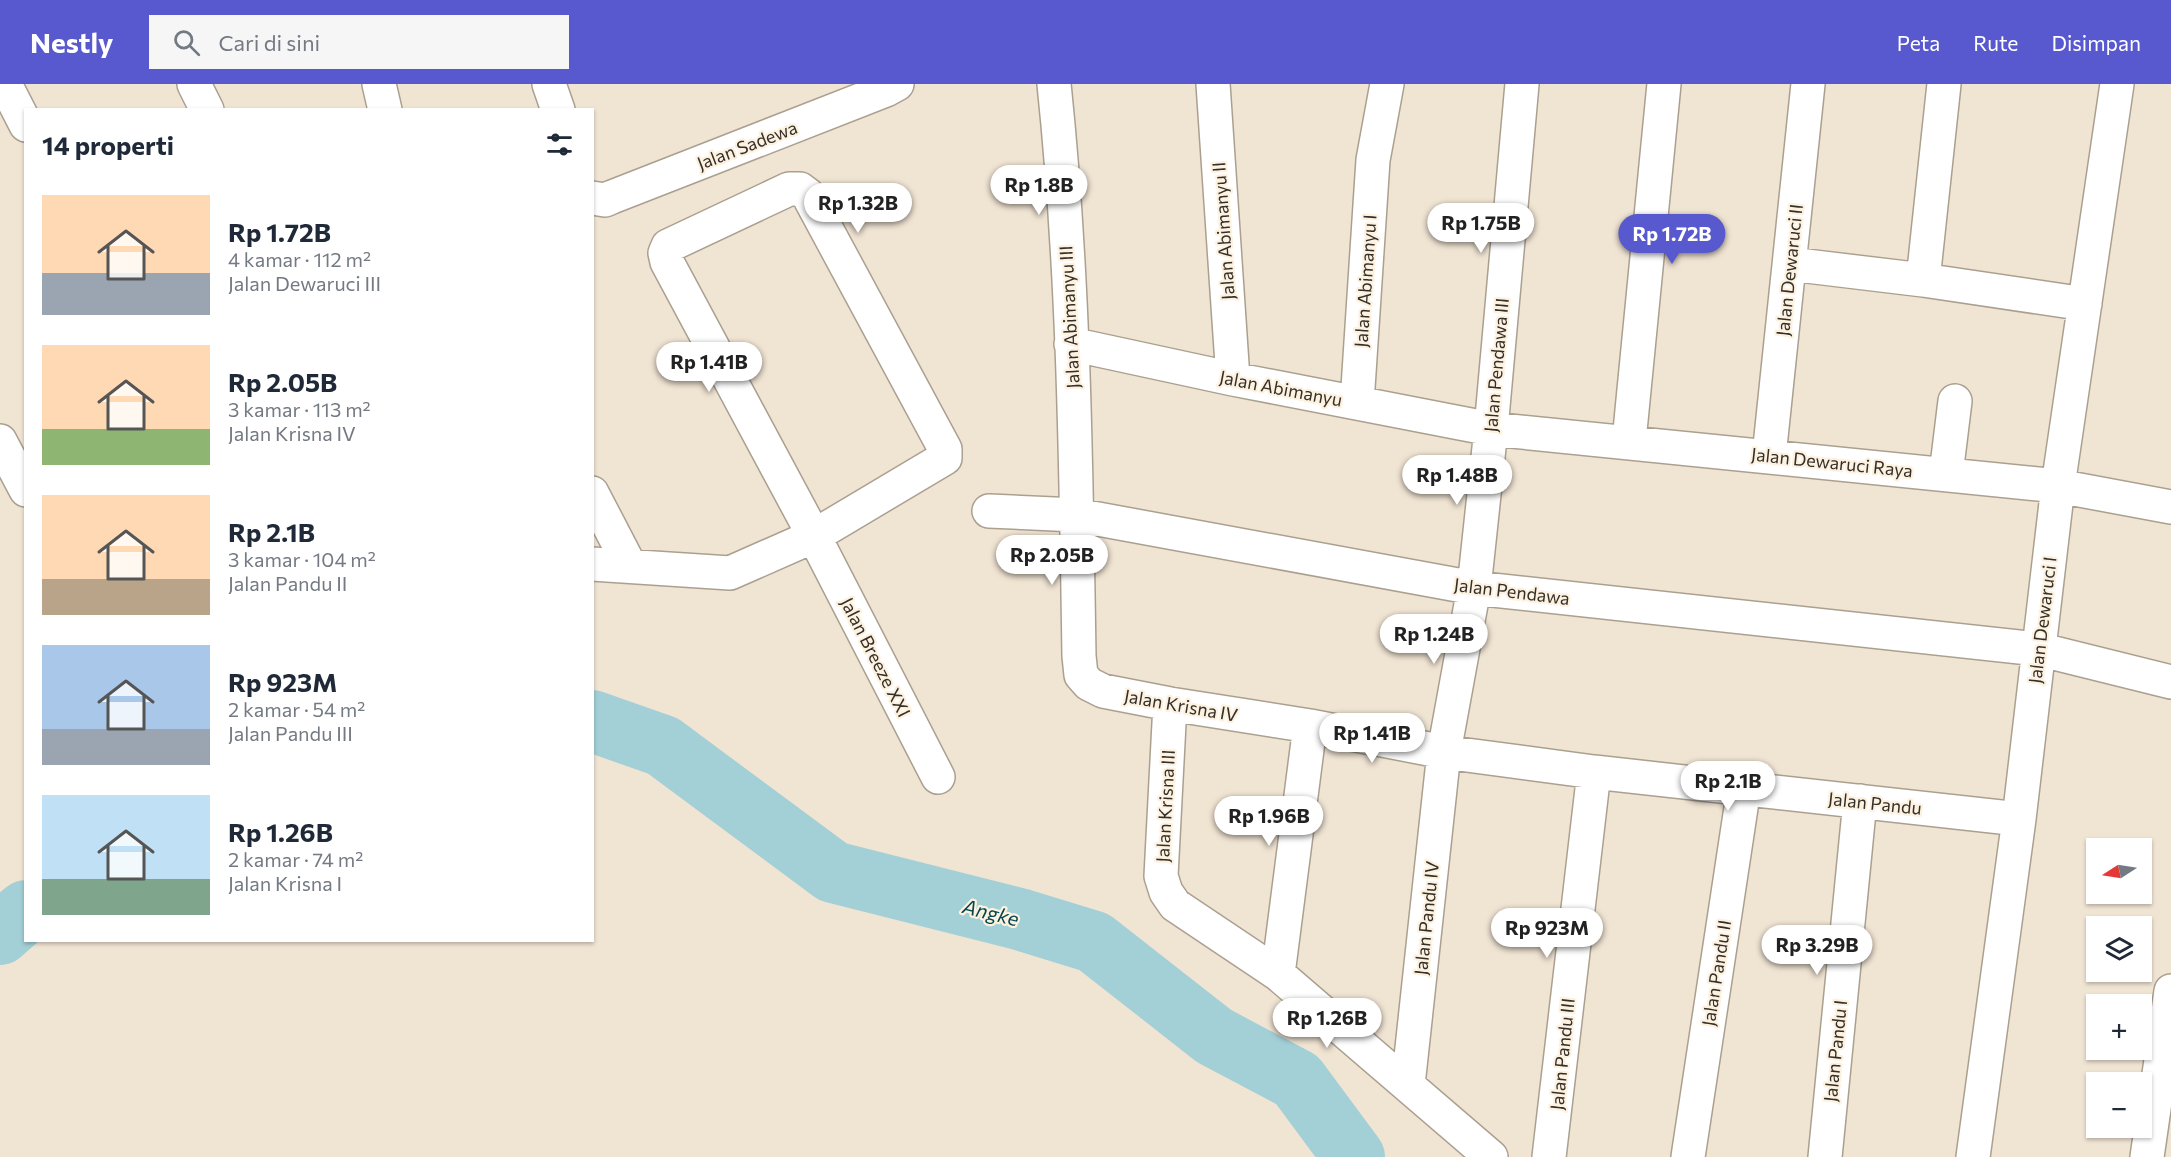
<!DOCTYPE html>
<html lang="id">
<head>
<meta charset="utf-8">
<style>
  body { margin:0; font-family:Commissioner,sans-serif; background:#f6f6f7; color:#1f2937; height:100vh; display:flex; flex-direction:column; font-size:22px; white-space:nowrap }
  * { box-sizing:border-box; margin:0 }
  p { font-size:20px; color:#747a83 }
  .icon { flex:none; width:33px; height:33px; fill:none; stroke:currentColor; stroke-width:2; stroke-linecap:round; stroke-linejoin:round }
  .map { position:relative; flex:1; overflow:hidden }
  .sheet { position:absolute; left:24px; top:24px; width:570px; height:834px; display:flex; flex-direction:column; background:#fff; border-radius:0px; box-shadow:0 2px 4px #0004 }
  .sheet>* { flex:none }
  .needle { width:39px; rotate:258deg }
  .controls { position:absolute; left:2086px; top:754px; display:grid; gap:12px }
  .controls a { display:grid; place-items:center; width:66px; height:66px; border-radius:0px; background:#fff; box-shadow:0 2px 4px #0004; font-size:30px }
  .price { position:absolute; translate:-50% -51px; padding:0 14px; border-radius:21px; background:#fff; color:#222; font-size:20px; line-height:39px; filter:drop-shadow(0 2px 3px #0008) }
  .price::after { content:''; position:absolute; left:50%; top:36px; width:18px; height:14px; margin-left:-9px; background:inherit; clip-path:polygon(0 0,100% 0,50% 100%) }
  .price.active { background:#5858cf; color:#fff }
  ul { padding:0; list-style:none }
  li { display:flex; align-items:center; gap:18px; height:150px; padding:0 18px }
  li span { display:grid; place-items:center; flex:none; width:168px; height:120px; border-radius:0px; color:#555 }
  li>.icon { margin-inline-start:auto }
  span .icon { width:72px; height:72px; fill:#fffc; stroke-width:1 }
  li b { font-size:26px }
  h2 { display:flex; justify-content:space-between; align-items:center; height:72px; padding:0 18px; font-size:26px }
  header { display:flex; align-items:center; gap:36px; box-sizing:border-box; height:84px; padding:0 30px; background:#5858cf; color:#fff }
  header strong { font-size:28px }
  nav { display:flex; gap:33px; margin-inline-start:auto; font-size:21px }
  .search { width:420px; height:54px; background:#f6f6f7; display:flex; align-items:center; gap:15px; box-sizing:border-box; padding:0 21px; border-radius:0px; color:#747a83; font-size:22px }
  .map>svg:first-child { display:block }
  .lines { fill:none; stroke-linecap:round; stroke-linejoin:round }
  .river { stroke:#a3cfd6; stroke-width:62 }
  .minor-casing { stroke:#aba090; stroke-width:36 }
  .minor { stroke:#fff; stroke-width:33 }
  .labels { text-anchor:middle; dominant-baseline:central; stroke-width:4.5; stroke-linejoin:round; paint-order:stroke }
  .street-label { font-size:18px; fill:#342f29; stroke:#fdf1e0 }
  .water-label { font-size:20px; font-style:italic; fill:#02474f; stroke:#fdf1e0 }
</style>
</head>
<body>
<header>
<strong>Nestly</strong>
<div class="search"><svg class="icon" aria-label="search" viewBox="0 0 24 24"><circle cx="10" cy="10" r="6"/><path d="M15 15l6 6"/></svg>Cari di sini</div>
<nav><a>Peta</a><a>Rute</a><a>Disimpan</a></nav>
</header>
<div class="map">
<svg width="2171" height="1073" viewBox="0 0 2171 1073">
  <rect width="100%" height="100%" fill="#f0e4d3"/>
  <g class="lines">
    <!-- river -->
    <path class="river" d="M592,637L663,662L833,788L1019,835L1094,858L1214,952L1297,996L1354,1073
      M0,850L26,827"/>
    <defs>
      <path id="minor" d="M5,0L26,41
        M194,0L207,26
        M379,0L385,26
        M549,0L558,26
        M1054,0C1074,190 1076,382 1079,572L1081,591L1089,600L1103,607L1170,620L1310,642L1444,668L1594,688L2019,735
        M1213,0L1233,295
        M592,114L605,116L612,113L886,6L897,0
        M1790,180L1923,196L1944,0
        M1923,196L2085,220
        M1071,260L1233,295L1491,345L2058,402L2171,423
        M1357,319L1373,76L1387,0
        M0,357L26,406
        M1629,357L1664,0
        M1769,372L1808,0
        M1946,390L1955,317
        M592,409L630,482
        M989,427L1076,431L1474,504L2038,565L2171,598
        M592,480L730,489L814,452L945,374V365L808,111L800,105H789L668,162L665,169L667,178L814,452L938,693
        M1170,620L1161,792L1166,808L1175,821L1278,890L1491,1073
        M1278,890L1310,642
        M1408,1001L1444,668L1474,504L1491,345L1522,0
        M1549,1073L1594,688
        M1688,1073L1744,704
        M1825,1073L1860,717
        M1973,1073L2019,735L2058,402L2117,0
        M2147,1073L2171,907"/>
    </defs>
    <!-- minor casing -->
    <use href="#minor" class="minor-casing"/>
    <!-- minor -->
    <use href="#minor" class="minor"/>
  </g>
  <g class="labels">
    <!-- street labels -->
    <g class="street-label">
      <text transform="translate(747 61) rotate(-21)">Jalan Sadewa</text>
      <text transform="translate(1223 147) rotate(-94)">Jalan Abimanyu II</text>
      <text transform="translate(1789 186) rotate(-84)">Jalan Dewaruci II</text>
      <text transform="translate(1365 197) rotate(-86)">Jalan Abimanyu I</text>
      <text transform="translate(1069 233) rotate(-93)">Jalan Abimanyu III</text>
      <text transform="translate(1496 281) rotate(-85)">Jalan Pendawa III</text>
      <text transform="translate(1281 304) rotate(11)">Jalan Abimanyu</text>
      <text transform="translate(1832 378) rotate(6)">Jalan Dewaruci Raya</text>
      <text transform="translate(1512 507) rotate(7)">Jalan Pendawa</text>
      <text transform="translate(2042 536) rotate(-83)">Jalan Dewaruci I</text>
      <text transform="translate(876 573) rotate(63)">Jalan Breeze XXI</text>
      <text transform="translate(1181 621) rotate(10)">Jalan Krisna IV</text>
      <text transform="translate(1875 719) rotate(6)">Jalan Pandu</text>
      <text transform="translate(1165 722) rotate(-87)">Jalan Krisna III</text>
      <text transform="translate(1426 834) rotate(-84)">Jalan Pandu IV</text>
      <text transform="translate(1716 889) rotate(-81)">Jalan Pandu II</text>
      <text transform="translate(1835 967) rotate(-84)">Jalan Pandu I</text>
      <text transform="translate(1562 970) rotate(-84)">Jalan Pandu III</text>
    </g>
    <!-- water labels -->
    <g class="water-label">
      <text transform="translate(991 828) rotate(14)">Angke</text>
    </g>
  </g>
</svg>
<div class="controls">
<a><svg class="needle" viewBox="-14 -14 28 28"><path d="M0-13l5 13h-10z" fill="#e53935"/><path d="M0 13l5-13h-10z" fill="#747a83"/></svg></a>
<a><svg class="icon" aria-label="layers" viewBox="0 0 24 24"><path d="M12 4l9 5-9 5-9-5zM3 14l9 5 9-5"/></svg></a>
<a>+</a>
<a>−</a>
</div>
<b class="price" style="left:1039px;top:132px">Rp 1.8B</b>
<b class="price" style="left:858px;top:150px">Rp 1.32B</b>
<b class="price" style="left:1481px;top:170px">Rp 1.75B</b>
<b class="price active" style="left:1672px;top:181px">Rp 1.72B</b>
<b class="price" style="left:709px;top:309px">Rp 1.41B</b>
<b class="price" style="left:1457px;top:422px">Rp 1.48B</b>
<b class="price" style="left:1052px;top:502px">Rp 2.05B</b>
<b class="price" style="left:1434px;top:581px">Rp 1.24B</b>
<b class="price" style="left:1372px;top:680px">Rp 1.41B</b>
<b class="price" style="left:1728px;top:728px">Rp 2.1B</b>
<b class="price" style="left:1269px;top:763px">Rp 1.96B</b>
<b class="price" style="left:1547px;top:875px">Rp 923M</b>
<b class="price" style="left:1817px;top:892px">Rp 3.29B</b>
<b class="price" style="left:1327px;top:965px">Rp 1.26B</b>
<section class="sheet">
<h2>14 properti<svg class="icon" aria-label="filters" viewBox="0 0 24 24"><path d="M4 7h16M4 17h16"/><circle cx="9" cy="7" r="2"/><circle cx="15" cy="17" r="2"/></svg></h2>
<ul>
<li><span style="background:linear-gradient(#ffd9b3 65%,#9aa5b1 0)"><svg class="icon" aria-label="home" viewBox="0 0 24 24"><path d="M3 11l9-7 9 7M6 9v11h12V9"/></svg></span><div><b>Rp 1.72B</b><p>4 kamar · 112 m²</p><p>Jalan Dewaruci III</p></div></li>
<li><span style="background:linear-gradient(#ffd9b3 70%,#8fb573 0)"><svg class="icon" aria-label="home" viewBox="0 0 24 24"><path d="M3 11l9-7 9 7M6 9v11h12V9"/></svg></span><div><b>Rp 2.05B</b><p>3 kamar · 113 m²</p><p>Jalan Krisna IV</p></div></li>
<li><span style="background:linear-gradient(#ffd9b3 70%,#b9a48a 0)"><svg class="icon" aria-label="home" viewBox="0 0 24 24"><path d="M3 11l9-7 9 7M6 9v11h12V9"/></svg></span><div><b>Rp 2.1B</b><p>3 kamar · 104 m²</p><p>Jalan Pandu II</p></div></li>
<li><span style="background:linear-gradient(#a9c7e8 70%,#9aa5b1 0)"><svg class="icon" aria-label="home" viewBox="0 0 24 24"><path d="M3 11l9-7 9 7M6 9v11h12V9"/></svg></span><div><b>Rp 923M</b><p>2 kamar · 54 m²</p><p>Jalan Pandu III</p></div></li>
<li><span style="background:linear-gradient(#bfe0f5 70%,#7fa58c 0)"><svg class="icon" aria-label="home" viewBox="0 0 24 24"><path d="M3 11l9-7 9 7M6 9v11h12V9"/></svg></span><div><b>Rp 1.26B</b><p>2 kamar · 74 m²</p><p>Jalan Krisna I</p></div></li>
</ul>
</section>
</div>
</body>
</html>
